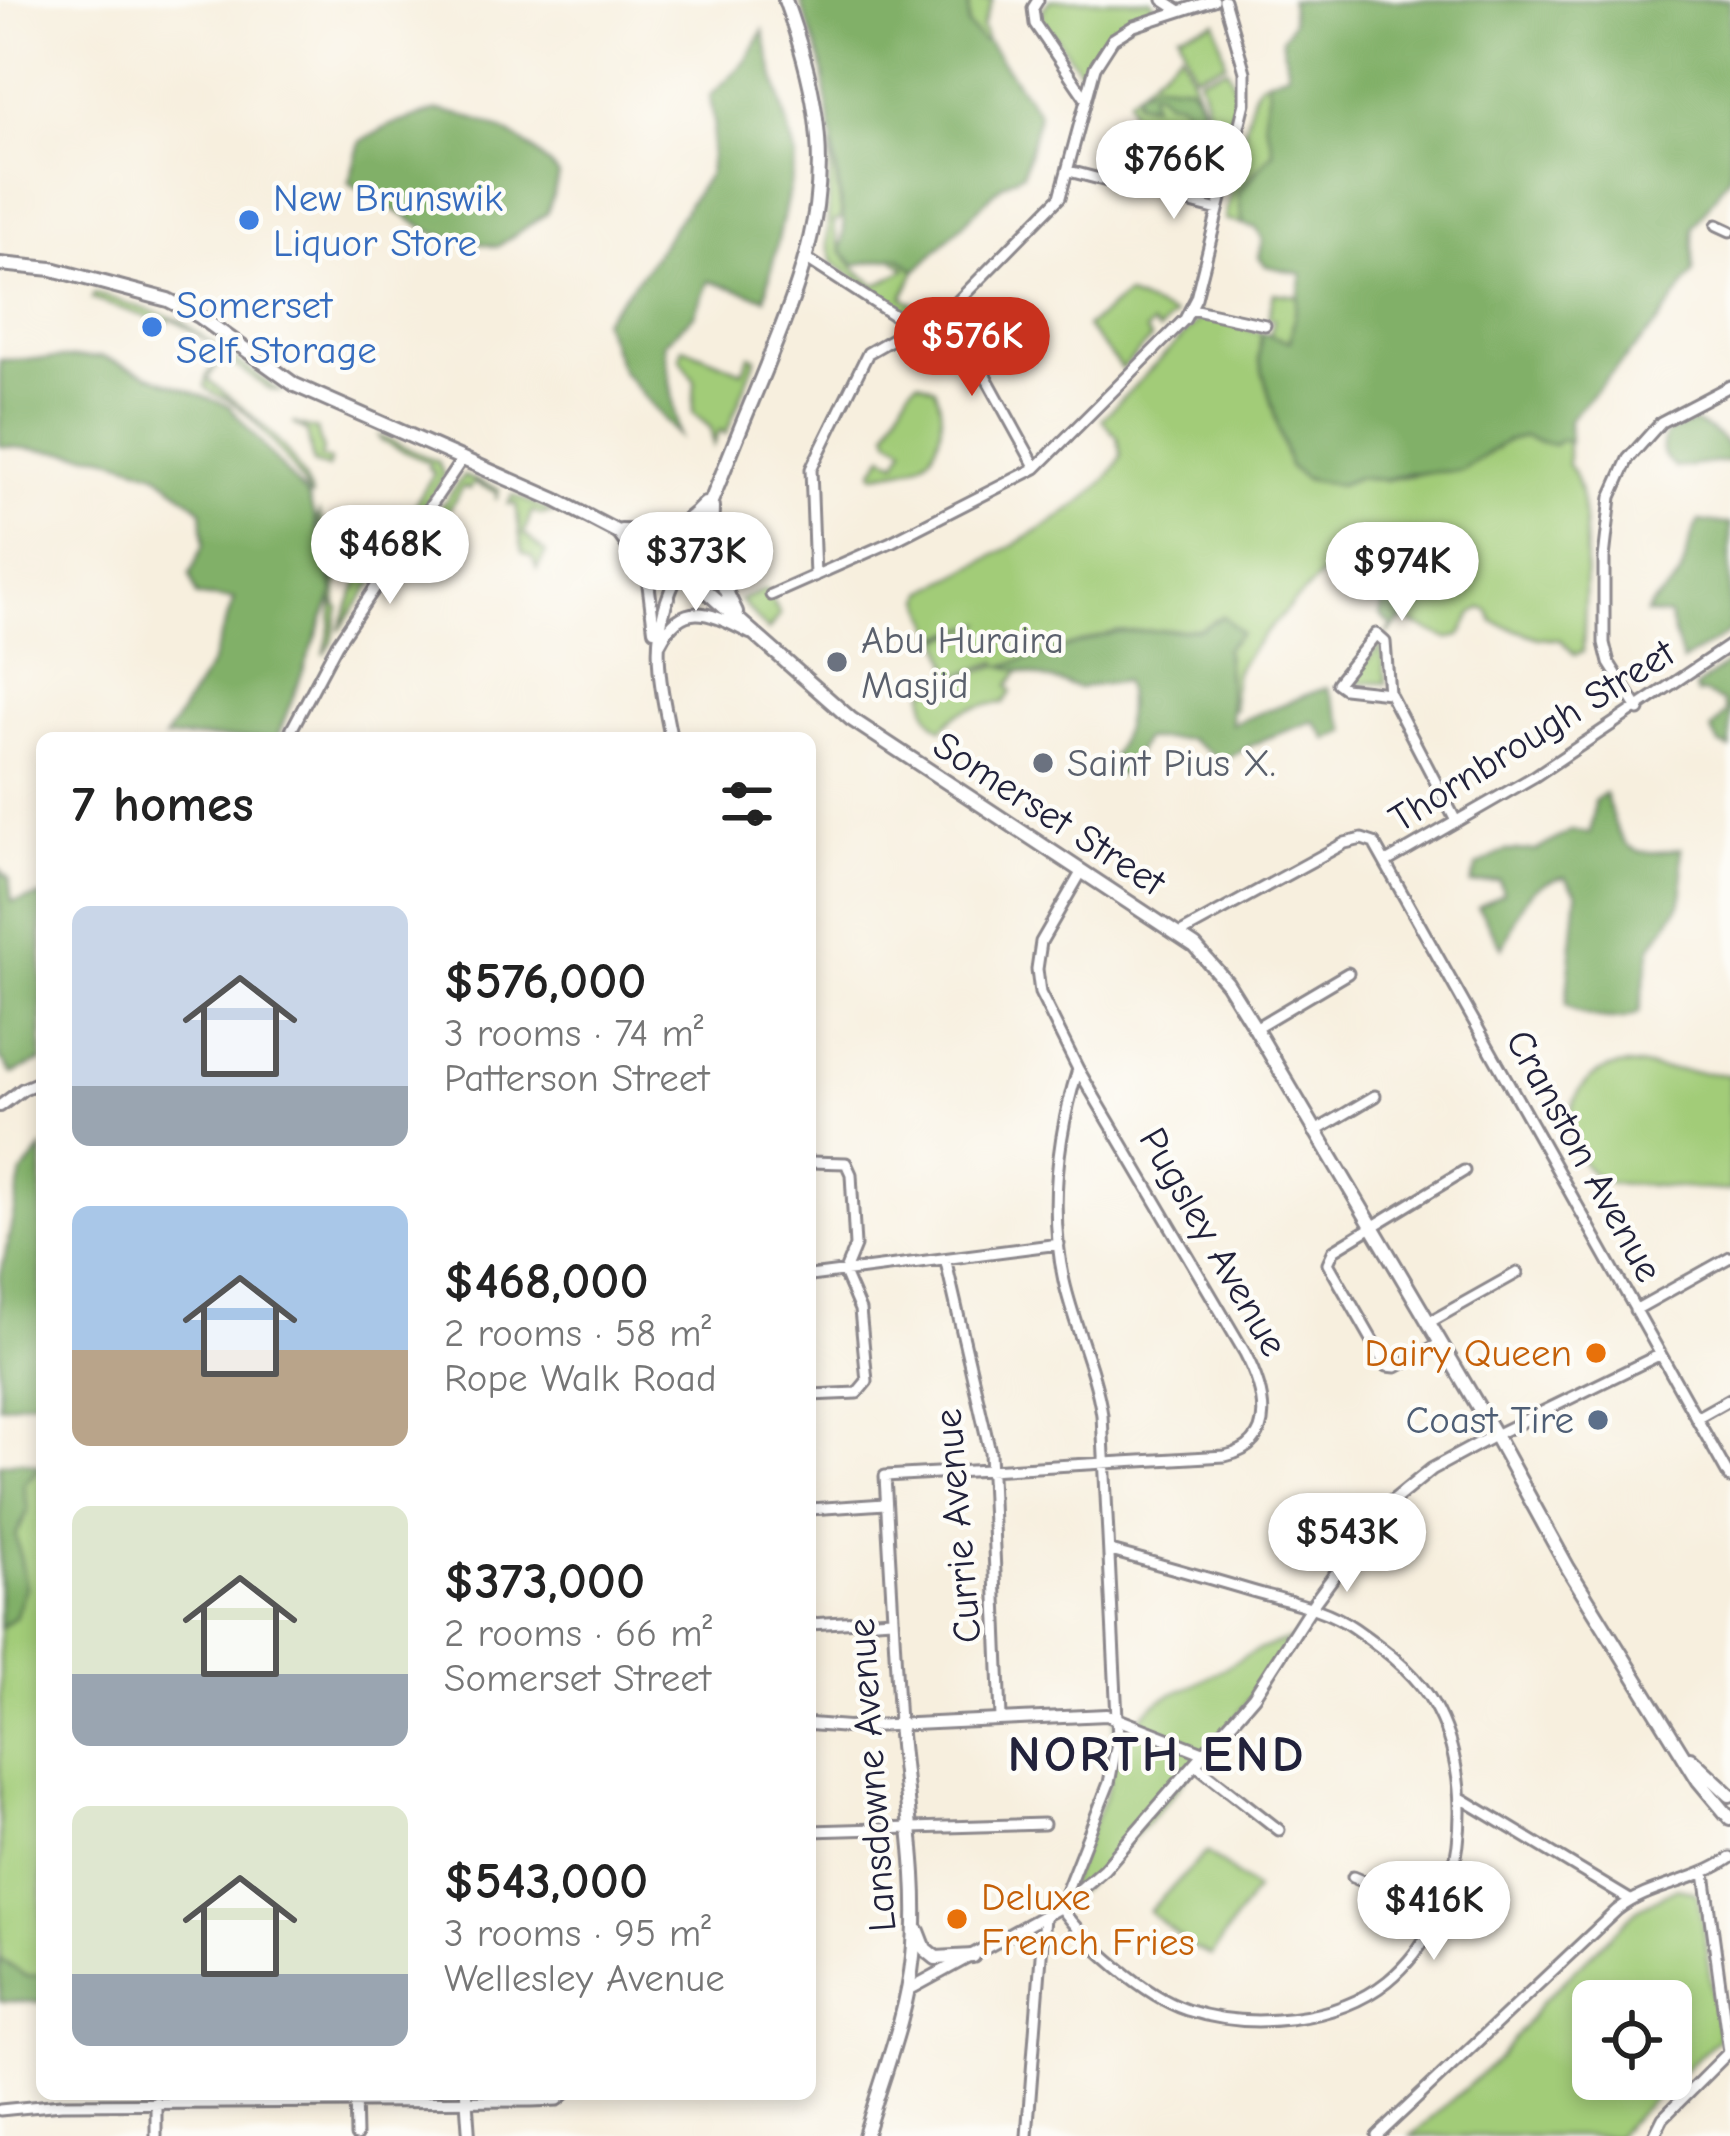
<!DOCTYPE html>
<html lang="en">
<head>
<meta charset="utf-8">
<style>
  body { margin:0; font-family:"Comic Neue",sans-serif; background:#f6f6f6; color:#222; height:100vh; display:flex; flex-direction:column; font-size:45px; white-space:nowrap }
  * { box-sizing:border-box; margin:0 }
  p { font-size:39px; color:#767676 }
  .icon { flex:none; width:66px; height:66px; fill:none; stroke:currentColor; stroke-width:2; stroke-linecap:round; stroke-linejoin:round }
  .map { position:relative; flex:1; overflow:hidden }
  .details { position:absolute; left:36px; top:732px; width:780px; height:1368px; display:flex; flex-direction:column; background:#fff; border-radius:18px; box-shadow:0 6px 18px #0003 }
  .details>* { flex:none }
  .tools { position:absolute; left:1572px; top:1980px; display:grid; gap:24px }
  .tools a { display:grid; place-items:center; width:120px; height:120px; border-radius:18px; background:#fff; box-shadow:0 6px 18px #0003; font-size:60px }
  .price { position:absolute; translate:-50% -102px; padding:0 27px; border-radius:42px; background:#fff; color:#222; font-size:39px; line-height:78px; filter:drop-shadow(0 3px 6px #0008) }
  .price::after { content:''; position:absolute; left:50%; top:72px; width:36px; height:27px; margin-left:-18px; background:inherit; clip-path:polygon(0 0,100% 0,50% 100%) }
  .price.selected { background:#c8321e; color:#fff }
  ul { padding:0; list-style:none }
  li { display:flex; align-items:center; gap:36px; height:300px; padding:0 36px }
  li span { display:grid; place-items:center; flex:none; width:336px; height:240px; border-radius:18px; color:#555 }
  li>.icon { margin-inline-start:auto }
  span .icon { width:144px; height:144px; fill:#fffc; stroke-width:1 }
  li b { font-size:51px }
  h2 { display:flex; justify-content:space-between; align-items:center; height:144px; padding:0 36px; font-size:51px }
  .map>svg:first-child { display:block }
  .green { fill:#a2cc78; stroke:#62775a; stroke-width:3; fill-rule:evenodd }
  .forest { fill:#81b068; stroke:#526952; stroke-width:3 }
  .lines { fill:none; stroke-linecap:round; stroke-linejoin:round }
  .minor-casing { stroke:#8c888c; stroke-width:15 }
  .tertiary-casing { stroke:#8c888c; stroke-width:16 }
  .secondary-casing { stroke:#8c888c; stroke-width:18 }
  .minor { stroke:#fff; stroke-width:9 }
  .tertiary { stroke:#fff; stroke-width:10 }
  .secondary { stroke:#fff; stroke-width:12 }
  .shop-dot { fill:#3f7fe0; stroke:#fdfcf7; stroke-width:4.5 }
  .worship-dot { fill:#6b7280; stroke:#fdfcf7; stroke-width:4.5 }
  .food-dot { fill:#e8710a; stroke:#fdfcf7; stroke-width:4.5 }
  .service-dot { fill:#5c6f8a; stroke:#fdfcf7; stroke-width:4.5 }
  .labels { text-anchor:middle; dominant-baseline:central; stroke-width:9; stroke-linejoin:round; paint-order:stroke }
  .shop-label { font-size:39px; fill:#366cbe; stroke:#fdfcf7; text-anchor:start }
  .worship-label { font-size:39px; fill:#5b616d; stroke:#fdfcf7; text-anchor:start }
  .street-label { font-size:39px; fill:#22223b; stroke:#fdfcf7 }
  .food-label { font-size:39px; fill:#c56008; stroke:#fdfcf7; text-anchor:end }
  .service-label { font-size:39px; fill:#4e5e75; stroke:#fdfcf7; text-anchor:end }
  .district-label { font-size:51px; font-weight:bold; letter-spacing:3px; fill:#22223b; stroke:#fdfcf7 }
</style>
</head>
<body>
<div class="map">
<svg width="1730" height="2136" viewBox="0 0 1730 2136">
  <rect width="100%" height="100%" fill="#fdfcf7"/>
  <filter id="ink" filterUnits="userSpaceOnUse"><feTurbulence type="fractalNoise" baseFrequency=".00833" numOctaves="2"/><feDisplacementMap in="SourceGraphic" scale="24" xChannelSelector="R" yChannelSelector="G"/><feConvolveMatrix kernelMatrix="1 2 1 2 8 2 1 2 1" color-interpolation-filters="sRGB"/></filter>
  <filter id="wash" filterUnits="userSpaceOnUse"><feTurbulence type="fractalNoise" baseFrequency=".004" numOctaves="4" result="noise"/><feDisplacementMap in="SourceGraphic" scale="48" xChannelSelector="R" yChannelSelector="G"/><feGaussianBlur stdDeviation="2.7" result="paint"/><feColorMatrix in="noise" values="0 0 0 0 0 0 0 0 0 0 0 0 0 0 0 0 0 1.4 0 .05"/><feComposite in="paint" operator="in"/></filter>
  <g filter="url(#wash)">
    <rect width="100%" height="100%" fill="#f7efde"/>
    <!-- green -->
    <path class="green" d="M969,0H993L982,27L987,41H982L968,26Z
      M1050,0H1151L1155,6L1109,35L1082,74L1043,19L1042,10Z
      M1216,22L1226,63L1194,74L1179,33Z
      M1181,51L1204,108L1194,89L1156,82L1136,102L1147,105L1150,92L1155,90L1166,99L1180,102L1197,120L1205,116L1196,142L1163,157L1135,134L1128,99Z
      M1227,68L1237,92L1215,187L1199,190L1155,179L1166,163L1202,144C1212,118 1208,104 1199,77Z
      M1267,80C1272,96 1262,107 1265,122C1267,133 1273,139 1273,152L1238,191L1243,224L1225,220L1226,212L1253,94L1259,84Z
      M831,145L842,218L834,222C836,251 852,270 877,285L906,269L892,258L899,257L916,271L903,297L924,310H902L833,263L827,243Z
      M94,293L180,320L280,391L271,390L224,358L207,379C253,417 288,438 312,496L309,497C299,473 253,414 230,401C220,395 214,396 205,387L206,377L216,362L214,345L170,318L167,324L92,299Z
      M1274,293L1298,296L1290,342L1270,336L1274,319L1268,318Z
      M1126,295L1174,315L1159,331L1152,325L1146,331L1151,339L1122,369L1086,327Z
      M1204,315L1261,333L1259,359L1289,466L1305,479L1339,485L1356,478L1385,480L1473,464L1506,441L1524,437L1540,442L1568,439V465C1594,492 1584,613 1583,652L1575,655L1561,640L1539,638L1493,622L1488,610L1481,608L1473,614L1460,636L1448,639L1403,619V594L1423,569C1408,558 1386,539 1365,542C1347,545 1240,654 1236,673C1233,683 1233,700 1235,709L1231,711L1223,617L1200,629L1115,632L1006,666L1020,670L1008,686L1012,691L1004,703C978,705 957,708 942,729C928,720 924,708 925,691L999,665L997,662L953,677L941,639L985,623L936,637L923,599L925,592C977,563 1099,510 1121,456L1118,438L1102,419Z
      M683,347L742,371L750,355L756,358L726,434L720,430L713,445L711,428L693,413L695,381L680,357Z
      M918,381L935,388C944,410 945,446 922,462C908,472 889,470 875,475L873,471L884,455L897,462L905,447L890,438L888,431L910,387Z
      M293,423L317,430L323,451L321,457L330,461L328,468L313,463L307,432Z
      M379,436L438,462L444,476L393,554L390,545L434,473L428,468L429,463L381,441Z
      M463,476L499,489L496,500L497,492L474,483L470,489L463,487L441,523L436,514Z
      M513,495L553,513L541,515L532,511L524,534L546,553L537,569L532,557L522,552L516,504H508Z
      M319,513L339,566L336,606L339,608L332,642L324,655L331,624L335,564L317,519Z
      M357,540L366,544L365,550L386,564L339,631L365,565L357,560Z
      M766,589L780,615L768,631L740,600Z
      M1381,645L1386,683H1353L1352,678Z
      M1627,1065L1730,1075V1191L1610,1183C1549,1159 1560,1068 1627,1065Z
      M42,1466V2002L0,2001V1474Z
      M1290,1640C1230,1733 1144,1834 1060,1907L1110,1783L1116,1716L1135,1724C1161,1693 1172,1697 1205,1679C1234,1662 1257,1647 1290,1640Z
      M1207,1852L1255,1890L1211,1956L1192,1948L1149,1911Z
      M1677,1888L1693,1891L1698,1896L1719,2037L1615,2136H1411L1500,2057L1542,2002L1639,1908ZM1593,2001H1671V2079H1593Z"/>
    <!-- forest -->
    <path class="forest" d="M800,0H969L968,26L982,41H987L1039,114L1023,173L1003,184L916,271L899,257L854,265L841,251L844,227L822,64Z
      M1290,0H1730V174L1693,228V273L1658,323L1569,420L1570,442L1561,440L1554,445L1524,437L1506,441L1461,471L1407,473L1385,480L1356,478L1339,485L1305,479L1289,466L1259,359L1261,333L1290,341L1302,274L1266,266L1259,257L1263,240L1256,228L1243,224L1238,192L1273,152C1273,139 1267,133 1265,122C1262,107 1272,96 1267,80L1288,72L1282,38L1292,22Z
      M763,31L796,159L765,298L709,281L695,314L664,343L679,436L622,371L602,320L644,271L709,173L714,124L710,96L746,61Z
      M1156,82L1190,85L1201,102L1204,119L1191,118L1180,102L1166,100L1155,90L1150,92L1152,104L1136,102L1137,91Z
      M438,110C490,120 524,135 559,176L547,213L497,247L435,234L349,183L360,142L391,125Z
      M102,357L229,406L309,499L334,591L277,738H165L211,664L234,599L197,596L190,574L204,544L202,510L156,473L105,456L0,446V360Z
      M1693,422C1713,430 1730,439 1730,461L1675,468C1661,456 1660,450 1666,434Z
      M1699,521L1730,524V632L1682,662L1669,616L1646,614C1654,597 1670,593 1679,577C1688,562 1686,541 1699,521Z
      M1392,586L1403,594V619L1387,635L1392,626L1380,616L1386,588Z
      M1223,616L1241,633L1225,649L1232,724L1327,687L1347,731L1328,740L1314,721L1264,739L1222,761L1189,739H1144L1123,775L1104,771C1121,741 1133,716 1124,681L1079,688L1003,666L1115,632L1200,629Z
      M1730,661V749L1719,744L1711,730L1726,712L1723,702L1704,693L1697,694L1695,688Z
      M1605,793C1620,842 1622,862 1681,848L1683,892L1680,905L1651,947L1639,1013C1617,1024 1586,1019 1566,1005L1577,893L1565,877C1519,886 1521,912 1502,948L1478,907L1503,893L1499,880L1471,884L1477,866L1505,851L1537,850L1572,830L1590,834L1594,801Z
      M0,869L9,879L12,902L42,896V1061L12,1074L0,1058Z
      M42,1149V1384L36,1399L0,1406V1279L22,1173Z
      M20,1461L41,1466L24,1484L28,1510L16,1536L26,1587L15,1617L0,1628V1464Z
      M0,1959L26,1976L42,1975V2002L0,2001Z"/>
  </g>
  <g filter="url(#ink)">
    <g class="lines">
      <defs>
        <path id="minor" d="M1038,0L1033,8L1035,24L1086,99
          M1163,0L1180,11
          M1069,171L1218,210
          M1717,225L1730,231
          M807,259L912,327
          M948,308L1036,468
          M1191,309L1265,325
          M815,576L811,469L868,353L957,302L1060,197L1095,67L1113,39L1134,26L1214,0
          M771,595L891,542L1036,468L1185,319L1196,298L1245,103V72L1224,0
          M1389,693L1344,688L1337,683L1376,634L1385,642L1389,693L1456,821
          M1639,710L1609,663L1604,643V558L1611,497L1628,459L1661,422L1730,386
          M287,738L337,644L463,458
          M1386,862L1535,776L1730,645
          M1179,934L1345,843L1362,839L1374,843L1730,1478
          M1255,1028L1348,973
          M1078,1069C1057,1137 1049,1210 1064,1281C1074,1326 1095,1368 1102,1415L1118,1738L1109,1783L1060,1907C1085,1943 1145,1996 1187,2010C1249,2030 1336,2023 1388,1981C1467,1916 1482,1779 1428,1695C1410,1668 1381,1647 1354,1628C1324,1607 1286,1601 1252,1591C1205,1577 1158,1564 1111,1551
          M1314,1132L1375,1096
          M810,1162L846,1163L851,1174L855,1246L844,1273L860,1310L867,1381L857,1393L810,1395
          M946,1262L990,1452L1001,1718
          M810,1276L1059,1244
          M1635,1310L1730,1257
          M1428,1323L1517,1273
          M1439,1344L1396,1367L1387,1366L1328,1263L1334,1250L1464,1171
          M1696,1418L1730,1399
          M1495,1435L1659,1355
          M810,1509L885,1504
          M810,1624L892,1619
          M899,1723L885,1476L1225,1456C1280,1444 1264,1390 1245,1353L1078,1069L1040,993L1037,969L1041,942L1082,871
          M1195,1764L1279,1830
          M1461,1798L1630,1900
          M810,1831L1044,1824
          M1705,1873L1729,2052
          M1353,1877L1436,1912
          M355,2094L356,2136
          M156,2102V2136
          M0,2110L61,2104L532,2101L558,2100L565,2094
          M1027,2136L1044,1917
          M1377,2136L1617,1910C1651,1884 1695,1883 1730,1858
          M1654,2136L1663,2118L1730,2051"/>
        <path id="tertiary" d="M618,533L647,573L654,630
          M660,643C684,596 713,615 750,633
          M671,738C658,674 648,631 680,570
          M0,1106L23,1089L42,1081
          M810,1724L848,1727L1107,1715L1204,1753
          M908,1990L1060,1907L1104,1869L1254,1696L1311,1607L1384,1508L1432,1469L1495,1435
          M466,2094L469,2136"/>
        <path id="secondary" d="M0,264L52,269L168,300L199,316L295,385L556,500L656,552L706,591L851,719L1195,946L1227,983L1255,1028L1495,1435L1568,1568L1699,1781L1730,1818
          M712,507L711,560L736,612
          M621,531C662,532 676,535 705,504
          M680,570C707,518 726,462 749,408C816,246 848,174 785,0
          M1690,1758L1730,1795
          M918,1931L925,1949L936,1958L973,1956
          M865,2136C882,2077 907,2017 913,1956C921,1879 905,1800 899,1723"/>
      </defs>
      <!-- minor casing -->
      <use href="#minor" class="minor-casing"/>
      <!-- tertiary casing -->
      <use href="#tertiary" class="tertiary-casing"/>
      <!-- secondary casing -->
      <use href="#secondary" class="secondary-casing"/>
      <!-- minor -->
      <use href="#minor" class="minor"/>
      <!-- tertiary -->
      <use href="#tertiary" class="tertiary"/>
      <!-- secondary -->
      <use href="#secondary" class="secondary"/>
    </g>
  </g>
  <!-- markers -->
  <g class="shop-dot">
    <circle cx="249" cy="220" r="12"/>
    <circle cx="152" cy="327" r="12"/>
  </g>
  <g class="worship-dot">
    <circle cx="837" cy="662" r="12"/>
    <circle cx="1043" cy="763" r="12"/>
  </g>
  <g class="food-dot">
    <circle cx="1596" cy="1353" r="12"/>
    <circle cx="957" cy="1919" r="12"/>
  </g>
  <circle class="service-dot" cx="1598" cy="1420" r="12"/>
  <g class="labels">
    <!-- shop labels -->
    <g class="shop-label">
      <text x="273" y="198">New Brunswik<tspan x="273" dy="45">Liquor Store</tspan></text>
      <text x="176" y="305">Somerset<tspan x="176" dy="45">Self Storage</tspan></text>
    </g>
    <!-- worship labels -->
    <g class="worship-label">
      <text x="861" y="640">Abu Huraira<tspan x="861" dy="45">Masjid</tspan></text>
      <text x="1067" y="763">Saint Pius X.</text>
    </g>
    <!-- street labels -->
    <g class="street-label">
      <text transform="translate(1532 736) rotate(-32)">Thornbrough Street</text>
      <text transform="translate(1049 814) rotate(33)">Somerset Street</text>
      <text transform="translate(1584 1156) rotate(61)">Cranston Avenue</text>
      <text transform="translate(1213 1242) rotate(60)">Pugsley Avenue</text>
      <text transform="translate(958 1526) rotate(-95)">Currie Avenue</text>
      <text transform="translate(872 1775) rotate(-94)">Lansdowne Avenue</text>
    </g>
    <!-- food labels -->
    <g class="food-label">
      <text x="1572" y="1353">Dairy Queen</text>
      <text x="981" y="1897" text-anchor="start">Deluxe<tspan x="981" dy="45">French Fries</tspan></text>
    </g>
    <!-- service labels -->
    <g class="service-label">
      <text x="1574" y="1420">Coast Tire</text>
    </g>
    <!-- district labels -->
    <g class="district-label">
      <text x="1157" y="1754">NORTH END</text>
    </g>
  </g>
</svg>
<div class="tools">
<a><svg class="icon" aria-label="locate" viewBox="0 0 24 24"><circle cx="12" cy="12" r="6"/><path d="M12 2v4M12 18v4M2 12h4M18 12h4"/></svg></a>
</div>
<b class="price" style="left:1174px;top:222px">$766K</b>
<b class="price selected" style="left:972px;top:399px">$576K</b>
<b class="price" style="left:390px;top:607px">$468K</b>
<b class="price" style="left:696px;top:614px">$373K</b>
<b class="price" style="left:1402px;top:624px">$974K</b>
<b class="price" style="left:1347px;top:1595px">$543K</b>
<b class="price" style="left:1434px;top:1963px">$416K</b>
<section class="details">
<h2>7 homes<svg class="icon" aria-label="filters" viewBox="0 0 24 24"><path d="M4 7h16M4 17h16"/><circle cx="9" cy="7" r="2"/><circle cx="15" cy="17" r="2"/></svg></h2>
<ul>
<li><span style="background:linear-gradient(#c9d6e8 75%,#9aa5b1 0)"><svg class="icon" aria-label="home" viewBox="0 0 24 24"><path d="M3 11l9-7 9 7M6 9v11h12V9"/></svg></span><div><b>$576,000</b><p>3 rooms · 74 m²</p><p>Patterson Street</p></div></li>
<li><span style="background:linear-gradient(#a9c7e8 60%,#b9a48a 0)"><svg class="icon" aria-label="home" viewBox="0 0 24 24"><path d="M3 11l9-7 9 7M6 9v11h12V9"/></svg></span><div><b>$468,000</b><p>2 rooms · 58 m²</p><p>Rope Walk Road</p></div></li>
<li><span style="background:linear-gradient(#dfe7d0 70%,#9aa5b1 0)"><svg class="icon" aria-label="home" viewBox="0 0 24 24"><path d="M3 11l9-7 9 7M6 9v11h12V9"/></svg></span><div><b>$373,000</b><p>2 rooms · 66 m²</p><p>Somerset Street</p></div></li>
<li><span style="background:linear-gradient(#dfe7d0 70%,#9aa5b1 0)"><svg class="icon" aria-label="home" viewBox="0 0 24 24"><path d="M3 11l9-7 9 7M6 9v11h12V9"/></svg></span><div><b>$543,000</b><p>3 rooms · 95 m²</p><p>Wellesley Avenue</p></div></li>
</ul>
</section>
</div>
</body>
</html>
